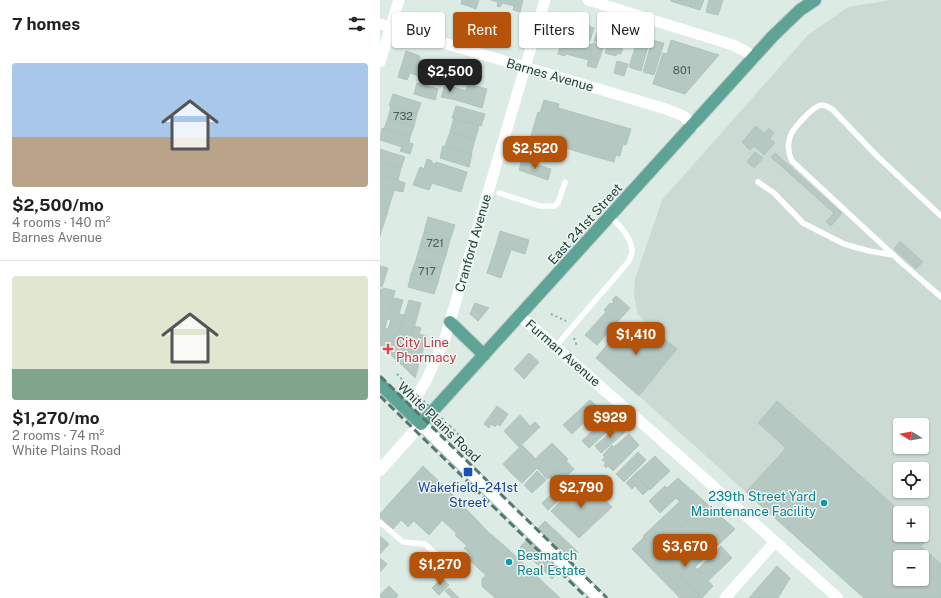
<!DOCTYPE html>
<html lang="en">
<head>
<meta charset="utf-8">
<style>
  body { margin:0; font-family:"Public Sans",sans-serif; background:#f6f6f6; color:#202124; height:100vh; display:flex; flex-direction:column; font-size:15px; white-space:nowrap }
  * { box-sizing:border-box; margin:0 }
  p { font-size:13px; color:#757577 }
  .icon { flex:none; width:22px; height:22px; fill:none; stroke:currentColor; stroke-width:2; stroke-linecap:round; stroke-linejoin:round }
  .map { position:relative; flex:1; overflow:hidden }
  .drawer { display:flex; flex-direction:column; background:#fff; width:380px }
  .drawer>* { flex:none }
  .hud { position:absolute; left:12px; top:12px; width:380px; height:36px; display:flex; gap:8px }
  .needle { width:26px; rotate:281deg }
  .fabs { position:absolute; left:513px; top:418px; display:grid; gap:8px }
  .fabs a { display:grid; place-items:center; width:36px; height:36px; border-radius:4px; background:#fff; box-shadow:0 1px 3px #0004; font-size:20px }
  .price { position:absolute; translate:-50% -34px; padding:0 9px; border-radius:8px; background:#b45309; color:#fff; font-size:13px; line-height:26px; filter:drop-shadow(0 1px 2px #0008) }
  .price::after { content:''; position:absolute; left:50%; top:24px; width:12px; height:9px; margin-left:-6px; background:inherit; clip-path:polygon(0 0,100% 0,50% 100%) }
  .price.current { background:#222; color:#fff }
  ul { padding:0; list-style:none }
  li { display:grid; align-content:center; gap:8px; height:212px; padding:0 12px }
  li+li { border-top:1px solid #e0e0e0 }
  li span { display:grid; place-items:center; height:124px; border-radius:4px; color:#555 }
  li>.icon { margin-inline-start:auto }
  span .icon { width:72px; height:72px; fill:#fffc; stroke-width:1 }
  li b { font-size:17px }
  h2 { display:flex; justify-content:space-between; align-items:center; height:48px; padding:0 12px; font-size:17px }
  .chip { padding:0 14px; border-radius:4px; background:#fff; box-shadow:0 1px 3px #0004; font-size:14px; line-height:36px }
  .chip.current { background:#b45309; color:#fff }
  main { display:flex; flex:1; min-height:0 }
  .map>svg:first-child { display:block }
  .built { fill:#cbdbd4; fill-rule:evenodd }
  .building { fill:#b5c8c1; stroke:#afc5bd; fill-rule:evenodd }
  .lines { fill:none; stroke-linecap:round; stroke-linejoin:round }
  .secondary-casing { stroke:#afcbc3; stroke-width:14 }
  .primary-casing { stroke:#c0c8c6; stroke-width:14 }
  .path { stroke:#7ab1a3; stroke-width:2; stroke-dasharray:2 3; stroke-linecap:butt }
  .service { stroke:#fff; stroke-width:5.5 }
  .minor { stroke:#fff; stroke-width:11 }
  .tertiary { stroke:#fff; stroke-width:12 }
  .secondary { stroke:#fff; stroke-width:12 }
  .primary { stroke:#5da496; stroke-width:12 }
  .rail { stroke:#577771; stroke-width:3; stroke-dasharray:8 4; stroke-linecap:butt }
  .path-bridge { stroke:#7ab1a3; stroke-width:2; stroke-dasharray:2 3; stroke-linecap:butt }
  .health-dot { fill:#e0444e; stroke:#eef7f3; stroke-width:1.5 }
  .transit-dot { fill:#1a4fb4; stroke:#eef7f3; stroke-width:1.5 }
  .culture-dot { fill:#0f9aa8; stroke:#eef7f3; stroke-width:1.5 }
  .labels { text-anchor:middle; dominant-baseline:central; stroke-width:3; stroke-linejoin:round; paint-order:stroke }
  .number-label { font-size:11px; fill:#435e58 }
  .street-label { font-size:13px; fill:#1d3b35; stroke:#eef7f3 }
  .health-label { font-size:13px; fill:#be3a42; stroke:#eef7f3; text-anchor:start }
  .transit-label { font-size:13px; fill:#164399; stroke:#eef7f3 }
  .culture-label { font-size:13px; fill:#0d838f; stroke:#eef7f3; text-anchor:end }
</style>
</head>
<body>
<main>
<section class="drawer">
<h2>7 homes<svg class="icon" aria-label="filters" viewBox="0 0 24 24"><path d="M4 7h16M4 17h16"/><circle cx="9" cy="7" r="2"/><circle cx="15" cy="17" r="2"/></svg></h2>
<ul>
<li><span style="background:linear-gradient(#a9c7e8 60%,#b9a48a 0)"><svg class="icon" aria-label="home" viewBox="0 0 24 24"><path d="M3 11l9-7 9 7M6 9v11h12V9"/></svg></span><div><b>$2,500/mo</b><p>4 rooms · 140 m²</p><p>Barnes Avenue</p></div></li>
<li><span style="background:linear-gradient(#dfe7d0 75%,#7fa58c 0)"><svg class="icon" aria-label="home" viewBox="0 0 24 24"><path d="M3 11l9-7 9 7M6 9v11h12V9"/></svg></span><div><b>$1,270/mo</b><p>2 rooms · 74 m²</p><p>White Plains Road</p></div></li>
</ul>
</section>
<div class="map">
<svg width="561" height="598" viewBox="0 0 561 598">
  <rect width="100%" height="100%" fill="#ddebe5"/>
  <!-- built -->
  <path class="built" d="M511,0H561V598H484L259,396L297,350L267,325L257,313L254,295L255,279L282,200L428,35L468,7ZM520,425H542V447H520ZM520,469H542V491H520ZM520,513H542V535H520ZM520,557H542V579H520Z"/>
  <!-- building -->
  <path class="building" d="M82,0H90L88,6L81,4Z
    M90,0H99L96,9L88,6Z
    M111,0H143L140,12L133,10L134,6L122,3L120,7L117,6L118,2Z
    M291,0H302L300,4L291,1Z
    M302,0H312L310,7L300,4Z
    M312,0H324L320,10L310,7Z
    M329,0H343L338,15L326,12Z
    M190,13L198,16L197,18L205,21L204,24L214,28L210,41L184,31Z
    M233,29L247,33L241,54L237,53L236,56L225,53Z
    M218,30L228,33L225,45L214,41Z
    M259,35L270,39L261,71L249,67Z
    M183,36L213,45L209,60L186,54L185,56L178,54Z
    M272,40L284,43L274,75L263,72Z
    M291,40L339,55L305,94L273,84L283,53L287,54Z
    M213,43L224,46L216,68L207,66Z
    M26,51L40,56L39,59L58,66L53,81L30,73L27,80L18,77Z
    M237,61L248,64L244,76L234,73Z
    M37,83L58,89L55,100L34,94Z
    M88,84L107,89L102,108L76,100L79,89L86,91Z
    M65,85L79,89L76,100L61,97Z
    M13,94L41,103L37,114L9,106Z
    M164,100L179,104L178,108L251,129L246,145L243,144L240,156L236,155L234,162L171,144L167,158L149,153L153,140L150,139L158,112L160,113Z
    M11,106L37,114L34,126L8,118Z
    M76,106L105,114L101,126L72,118Z
    M8,118L34,126L30,137L4,129Z
    M74,118L99,126L95,140L70,132Z
    M376,126L384,133L389,128L394,133L390,138L395,143L384,155L374,146L370,150L362,142Z
    M2,128L30,137L29,143L33,144L30,154L20,151L22,147L0,140Z
    M70,132L95,140L91,154L65,146Z
    M63,146L92,154L89,167L60,158Z
    M0,149L25,157L21,168L0,162Z
    M375,152L383,158L374,168L367,162Z
    M395,153L462,213L451,226L446,222L454,213L391,157Z
    M47,159L52,161V163L55,164L56,162L87,172L81,192L52,183L49,190L33,185L40,167L44,169Z
    M142,160L171,169L168,180L139,170Z
    M0,162L21,168L18,180L0,174Z
    M0,174L25,183L23,192L0,187Z
    M0,187L14,191L10,203L0,200Z
    M0,200L10,203L7,214L0,212Z
    M0,212L7,214L3,226L0,225Z
    M48,217L75,225L70,240L44,232Z
    M0,225L3,226L0,236Z
    M120,231L149,240L145,254L116,245Z
    M44,232L70,240L66,255L40,246Z
    M520,241L543,262L536,269L514,249Z
    M116,245L131,250L121,278L107,273Z
    M40,246L66,255L62,267L36,260Z
    M36,260L62,267L58,282L31,274Z
    M0,266L8,268L2,287L0,286Z
    M31,274L58,282L54,294L28,287Z
    M3,288L15,291L0,345V289L3,290Z
    M236,296L250,308L217,345L205,335L226,312L224,310L230,303L231,304L234,301L232,300Z
    M14,298L23,300L19,314L24,315L12,356L0,345L5,328L8,329L11,320L8,319Z
    M29,300L41,303L23,366L12,356Z
    M95,303L109,308L98,321L90,314Z
    M246,322L260,334L267,325L297,349L259,396L216,358Z
    M35,326L41,328L39,334L47,336L35,378L23,366Z
    M149,353L159,362L144,379L134,369Z
    M210,400L219,408L192,434L183,425Z
    M397,401L522,513H520V535H542V531L549,537L541,546L561,564V598H484L366,492L406,448L378,423ZM520,557H542V579H520Z
    M117,406L128,414L120,426L117,424L115,427L111,424L109,428L104,424Z
    M140,415L150,426L155,422L160,427L139,447L124,431Z
    M226,418L233,426L209,448L202,441Z
    M239,425L245,432L221,453L215,446Z
    M249,434L259,445L233,471L228,466L226,468L224,465L226,463L222,460L225,457L223,455L232,445L234,447Z
    M172,443L188,459L167,479L157,468L142,483L132,474L152,455L155,459Z
    M142,445L152,455L132,474L123,464Z
    M258,452L266,460L244,482L236,474Z
    M275,456L290,471L277,483L262,468Z
    M186,461L194,469L177,486L169,477Z
    M43,466L65,487L28,527L21,520L13,529L0,518V514Z
    M262,468L277,483L270,490L255,474Z
    M157,471L166,480L152,493L144,485Z
    M255,474L269,489L263,495L255,486L252,489L246,483Z
    M298,478L311,490L299,501L296,498L280,513L269,501L285,486L287,488Z
    M203,479L232,507L199,538L171,511Z
    M65,487L79,501L49,535L34,521Z
    M183,487L188,492L168,510L162,503L175,491L177,492Z
    M312,490L326,503L277,550L263,536Z
    M79,501L93,516L76,533L62,520Z
    M326,503L355,529L315,567L289,539Z
    M93,516L110,534L91,555L84,548L87,546L75,535Z
    M165,521L198,552L172,579L140,547Z
    M111,534L129,550L106,575L88,559Z
    M0,536L9,544L0,554Z
    M264,537L322,598H300L252,549Z
    M289,539L333,586L322,598L277,550Z
    M341,546L352,558L329,580L318,569Z
    M129,550L180,598H115L102,586V579Z
    M0,558L7,564L0,572Z
    M397,566L410,578L398,598H369Z
    M62,578L69,585L59,595L52,588Z
    M9,586L18,595L16,598H0V595Z
    M69,588L79,598H72L65,591Z"/>
  <g class="lines">
    <defs>
      <path id="secondary" d="M41,424L219,598"/>
      <path id="primary" d="M70,322L104,355
        M0,384L41,424L393,36L420,10L435,0"/>
    </defs>
    <!-- secondary casing -->
    <use href="#secondary" class="secondary-casing"/>
    <!-- primary casing -->
    <use href="#primary" class="primary-casing"/>
    <!-- path -->
    <path class="path" d="M171,314L186,321
      M194,338L197,346
      M17,374L29,387
      M70,426L82,438"/>
    <!-- service -->
    <path class="service" d="M378,182L394,193L423,223L464,244L489,251L513,255
      M119,193L160,206H174L178,203L185,182
      M561,216L497,156L453,110C450,108 446,105 442,105C434,105 412,129 410,137C407,146 408,153 412,161L523,264L561,297
      M176,346L249,261C250,257 253,252 252,249C250,236 239,225 231,217
      M0,522L23,542L45,544L64,561"/>
    <!-- minor -->
    <path class="minor" d="M208,0L353,45L365,51L374,58
      M0,24L286,109L303,116L314,125
      M0,62L19,0
      M140,316L278,437L458,598
      M27,411L46,381L65,338L165,0
      M345,598L395,542"/>
    <!-- tertiary -->
    <path class="tertiary" d="M0,470L41,424"/>
    <!-- secondary -->
    <use href="#secondary" class="secondary"/>
    <!-- primary -->
    <use href="#primary" class="primary"/>
    <!-- rail -->
    <path class="rail" d="M0,376L227,598
      M0,396L207,598"/>
    <!-- path-bridge -->
    <path class="path-bridge" d="M29,387L70,426"/>
  </g>
  <!-- markers -->
  <path class="health-dot" d="M6 343h4v4h4v4h-4v4h-4v-4h-4v-4h4z"/>
  <rect class="transit-dot" x="83" y="467" width="10" height="10" rx="2"/>
  <g class="culture-dot">
    <circle cx="444" cy="503" r="4"/>
    <circle cx="129" cy="562" r="4"/>
  </g>
  <g class="labels">
    <!-- number labels -->
    <g class="number-label">
      <text x="302" y="70">801</text>
      <text x="23" y="116">732</text>
      <text x="55" y="243">721</text>
      <text x="47" y="271">717</text>
    </g>
    <!-- street labels -->
    <g class="street-label">
      <text transform="translate(170 75) rotate(16)">Barnes Avenue</text>
      <text transform="translate(205 224) rotate(-48)">East 241st Street</text>
      <text transform="translate(93 243) rotate(-74)">Cranford Avenue</text>
      <text transform="translate(183 353) rotate(41)">Furman Avenue</text>
      <text transform="translate(59 422) rotate(44)">White Plains Road</text>
    </g>
    <!-- health labels -->
    <g class="health-label">
      <text x="16" y="342">City Line<tspan x="16" dy="15">Pharmacy</tspan></text>
    </g>
    <!-- transit labels -->
    <g class="transit-label">
      <text x="88" y="487">Wakefield–241st<tspan x="88" dy="15">Street</tspan></text>
    </g>
    <!-- culture labels -->
    <g class="culture-label">
      <text x="436" y="496">239th Street Yard<tspan x="436" dy="15">Maintenance Facility</tspan></text>
      <text x="137" y="555" text-anchor="start">Besmatch<tspan x="137" dy="15">Real Estate</tspan></text>
    </g>
  </g>
</svg>
<div class="fabs">
<a><svg class="needle" viewBox="-14 -14 28 28"><path d="M0-13l5 13h-10z" fill="#e53935"/><path d="M0 13l5-13h-10z" fill="#757577"/></svg></a>
<a><svg class="icon" aria-label="locate" viewBox="0 0 24 24"><circle cx="12" cy="12" r="6"/><path d="M12 2v4M12 18v4M2 12h4M18 12h4"/></svg></a>
<a>+</a>
<a>−</a>
</div>
<b class="price current" style="left:70px;top:93px">$2,500</b>
<b class="price" style="left:155px;top:170px">$2,520</b>
<b class="price" style="left:256px;top:356px">$1,410</b>
<b class="price" style="left:230px;top:439px">$929</b>
<b class="price" style="left:201px;top:509px">$2,790</b>
<b class="price" style="left:305px;top:568px">$3,670</b>
<b class="price" style="left:60px;top:586px">$1,270</b>
<div class="hud">
<a class="chip">Buy</a>
<a class="chip current">Rent</a>
<a class="chip">Filters</a>
<a class="chip">New</a>
</div>
</div>
</main>
</body>
</html>
